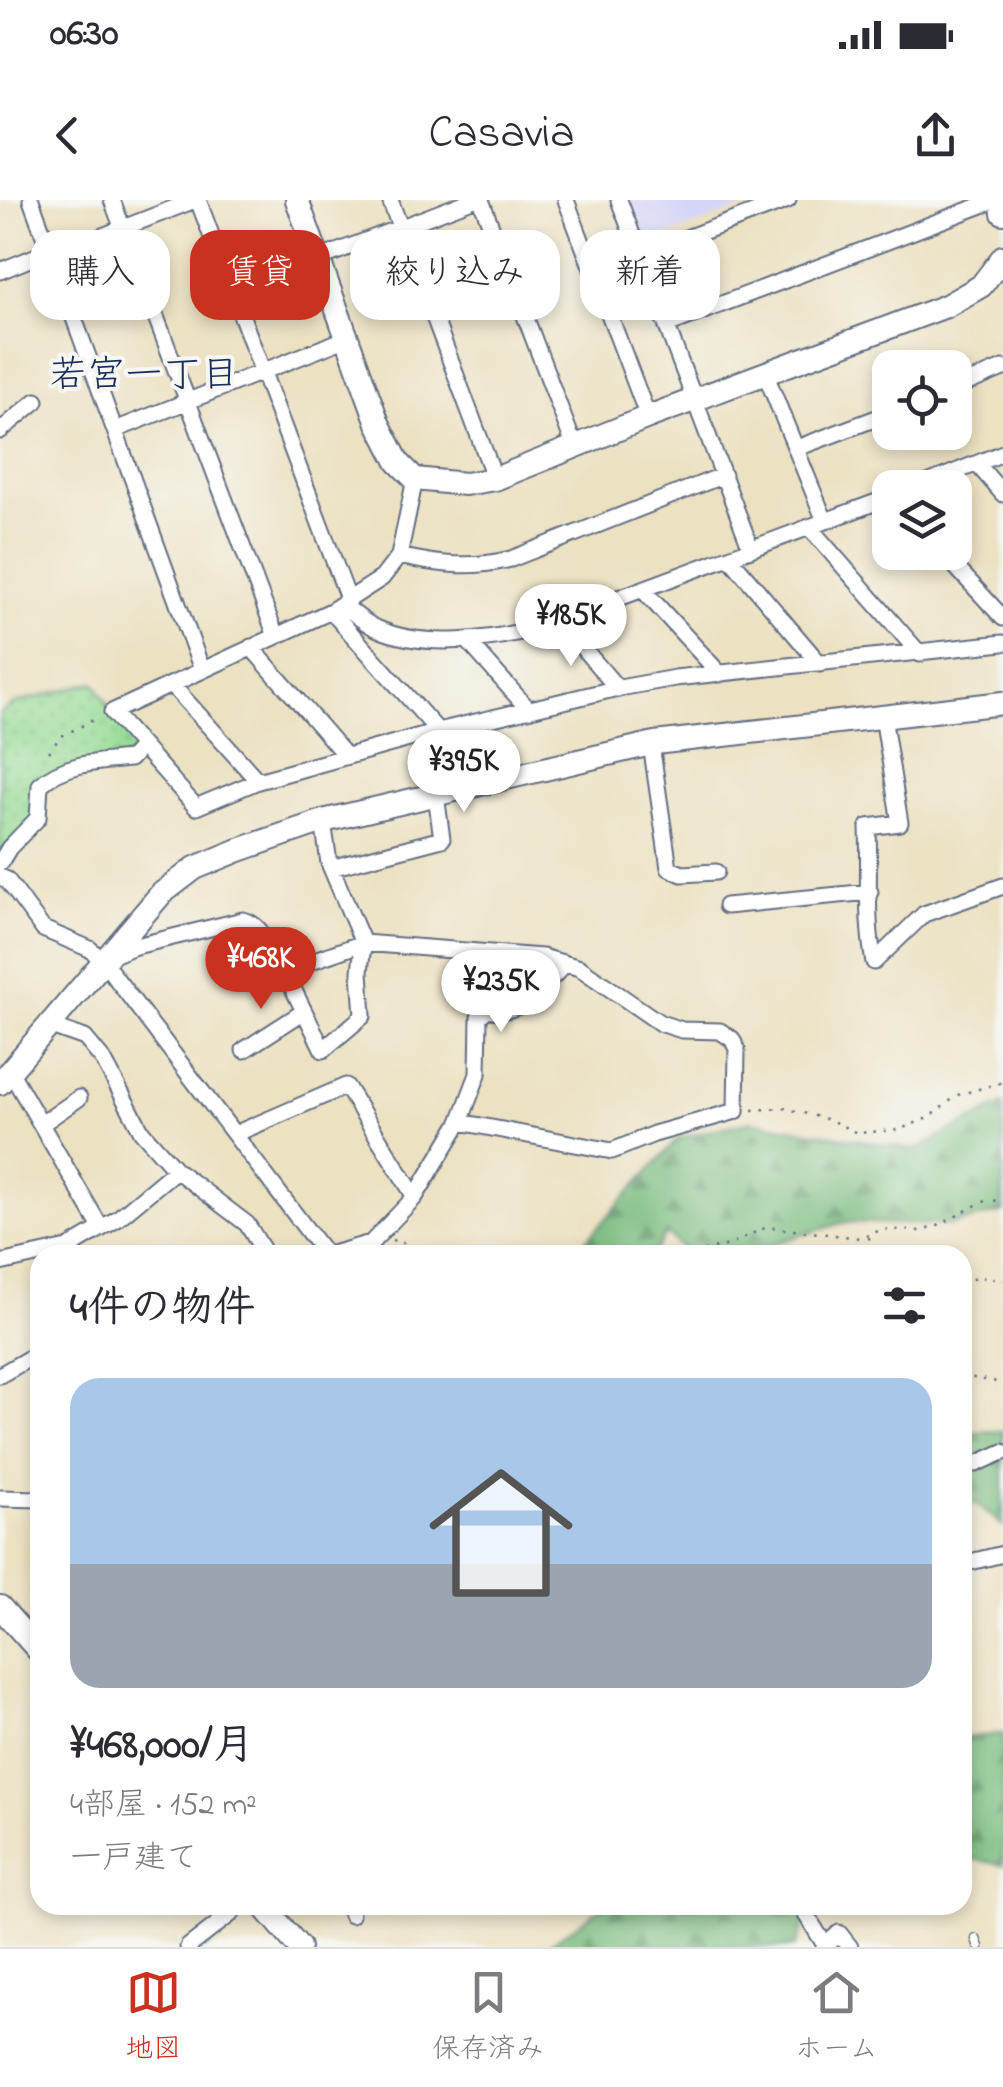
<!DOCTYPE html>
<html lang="ja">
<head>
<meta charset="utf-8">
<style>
  body { margin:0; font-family:"Indie Flower","Klee One",sans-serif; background:#f2f2f3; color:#2b2b33; height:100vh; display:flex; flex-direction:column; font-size:38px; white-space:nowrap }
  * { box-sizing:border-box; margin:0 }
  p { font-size:32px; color:#7c7c81 }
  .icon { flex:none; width:55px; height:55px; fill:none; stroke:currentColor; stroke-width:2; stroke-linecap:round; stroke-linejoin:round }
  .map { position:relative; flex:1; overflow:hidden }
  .drawer { position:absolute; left:30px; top:1045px; width:942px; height:670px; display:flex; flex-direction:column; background:#fff; border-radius:30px; box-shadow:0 5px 15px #0003 }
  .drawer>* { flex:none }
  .banner { position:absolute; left:30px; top:30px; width:945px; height:90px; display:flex; gap:20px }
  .tools { position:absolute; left:872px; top:150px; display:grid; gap:20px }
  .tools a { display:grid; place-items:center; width:100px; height:100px; border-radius:20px; background:#fff; box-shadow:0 5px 15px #0003; font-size:50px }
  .price { position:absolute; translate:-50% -85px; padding:0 22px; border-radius:35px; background:#fff; color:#222; font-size:32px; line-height:65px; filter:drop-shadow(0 2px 5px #0008) }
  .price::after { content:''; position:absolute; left:50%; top:60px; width:30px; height:22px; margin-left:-15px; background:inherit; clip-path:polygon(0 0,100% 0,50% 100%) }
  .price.on { background:#c8321e; color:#fff }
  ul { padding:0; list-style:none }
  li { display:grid; align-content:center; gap:20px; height:530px; padding:0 40px }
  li+li { border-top:2px solid #e1e1e2 }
  li span { display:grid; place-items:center; height:310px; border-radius:30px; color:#555 }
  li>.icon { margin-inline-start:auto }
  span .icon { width:180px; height:180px; fill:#fffc; stroke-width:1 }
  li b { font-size:42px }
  h2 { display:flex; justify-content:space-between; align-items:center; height:120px; padding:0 40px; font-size:42px }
  .chip { padding:0 35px; border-radius:30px; background:#fff; box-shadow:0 5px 15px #0003; font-size:35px; line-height:90px }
  .chip.on { background:#c8321e; color:#fff }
  .status { display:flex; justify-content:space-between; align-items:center; height:70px; padding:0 50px; background:#fff; direction:ltr }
  .status svg { height:28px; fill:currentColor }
  header { display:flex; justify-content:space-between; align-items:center; height:130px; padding:0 40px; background:#fff; font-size:45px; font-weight:600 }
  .tabs { display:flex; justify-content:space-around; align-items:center; height:140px; border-top:2px solid #e1e1e2; background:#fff; font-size:28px; color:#7c7c81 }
  .tabs a { display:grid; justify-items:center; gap:5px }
  .tabs .on { color:#c8321e }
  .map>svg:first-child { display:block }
  .built { fill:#d6d7f8 }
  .green { fill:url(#green-dots); stroke:#59867a; stroke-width:2.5 }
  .forest { fill:url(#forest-firs); stroke:#4a766e; stroke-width:2.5 }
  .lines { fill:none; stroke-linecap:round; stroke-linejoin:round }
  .stream { stroke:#4ba6c9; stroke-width:4 }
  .lane-casing { stroke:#646d81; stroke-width:11 }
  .street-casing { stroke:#646d81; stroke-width:19 }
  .secondary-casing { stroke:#646d81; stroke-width:26 }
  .path { stroke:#646d81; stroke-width:2.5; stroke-dasharray:2.5 8; stroke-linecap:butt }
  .lane { stroke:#fff; stroke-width:8 }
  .street { stroke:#fff; stroke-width:15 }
  .secondary { stroke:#fff; stroke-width:22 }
  .labels { text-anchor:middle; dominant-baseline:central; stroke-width:8; stroke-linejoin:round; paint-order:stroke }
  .neighbourhood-label { font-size:38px; fill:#1b2f5e; stroke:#f6f6f2 }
</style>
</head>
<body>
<div class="status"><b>06:30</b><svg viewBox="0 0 49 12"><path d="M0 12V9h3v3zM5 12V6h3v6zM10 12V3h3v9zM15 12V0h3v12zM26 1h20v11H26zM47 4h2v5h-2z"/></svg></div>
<header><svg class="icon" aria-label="back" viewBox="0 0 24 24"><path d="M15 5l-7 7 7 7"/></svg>Casavia<svg class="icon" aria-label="share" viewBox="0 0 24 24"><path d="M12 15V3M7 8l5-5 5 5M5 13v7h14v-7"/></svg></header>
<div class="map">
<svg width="1003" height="1747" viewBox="0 0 1003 1747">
  <defs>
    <pattern id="green-dots" width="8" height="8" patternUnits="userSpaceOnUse" patternTransform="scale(2.5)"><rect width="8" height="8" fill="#97dc95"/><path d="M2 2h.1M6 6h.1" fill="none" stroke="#82bd83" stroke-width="1.8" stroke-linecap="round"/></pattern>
    <pattern id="forest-firs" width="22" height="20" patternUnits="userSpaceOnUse" patternTransform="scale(2.5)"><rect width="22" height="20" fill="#79bc7e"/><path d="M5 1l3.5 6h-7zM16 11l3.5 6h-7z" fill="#62996a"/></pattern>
  </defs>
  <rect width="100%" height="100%" fill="#f6f6f2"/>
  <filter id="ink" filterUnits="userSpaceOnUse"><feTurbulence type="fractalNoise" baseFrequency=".01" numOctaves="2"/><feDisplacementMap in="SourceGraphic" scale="20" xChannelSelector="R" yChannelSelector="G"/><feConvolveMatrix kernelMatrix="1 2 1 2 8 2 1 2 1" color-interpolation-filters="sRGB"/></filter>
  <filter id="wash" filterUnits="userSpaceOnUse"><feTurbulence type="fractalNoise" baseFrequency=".0048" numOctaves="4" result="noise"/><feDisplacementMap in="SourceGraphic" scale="40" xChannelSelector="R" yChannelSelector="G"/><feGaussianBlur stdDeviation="2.25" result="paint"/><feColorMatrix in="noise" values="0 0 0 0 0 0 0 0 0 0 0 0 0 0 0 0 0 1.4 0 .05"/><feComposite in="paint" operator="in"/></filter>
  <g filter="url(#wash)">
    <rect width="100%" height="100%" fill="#ece1c1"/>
    <!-- built -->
    <path class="built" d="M628,0H763L645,44Z"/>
    <!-- green -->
    <path class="green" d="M94,482L112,512L142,546C114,576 69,557 40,586L38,618L0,664V513L17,503Z"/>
    <!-- forest -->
    <path class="forest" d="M1003,904V1012L949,1025L845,1022L736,1055H689L666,1033L652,1055H577L579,1048L679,938L751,921L915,950Z
      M1003,1231V1326L975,1302L963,1308L962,1232Z
      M1003,1534V1665L963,1657L962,1538Z
      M606,1705H812L795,1747H545Z"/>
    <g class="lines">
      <!-- stream -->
      <path class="stream" d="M205,1747L226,1732L250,1705"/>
    </g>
  </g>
  <g filter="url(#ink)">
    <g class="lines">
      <defs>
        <path id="lane" d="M976,1739L979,1747"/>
        <path id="street" d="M31,0L202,470
          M112,0L276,436
          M198,0L349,401
          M390,0L495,279
          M481,0L574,245
          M566,0L648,217
          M619,0L751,349
          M641,55L788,0
          M51,56L195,0
          M318,59L472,0
          M0,71L49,51
          M667,125L995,0
          M766,175L825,321
          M955,188L1003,168
          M115,230L345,139
          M0,231L36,201
          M797,248L890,213
          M977,264L1003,294
          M415,279L399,356L382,378L331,411L112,512L196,607L258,581L438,531L614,489L675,478L1003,443
          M915,288L1003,253
          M809,327L920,454
          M942,352L1003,418
          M399,356C438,365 471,369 511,359L724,275
          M729,357L820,464
          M643,390L720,474
          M343,405C353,412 364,423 376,428C424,450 493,440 541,427L890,297
          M331,411L438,531
          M558,419L618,489
          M467,440L529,510
          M251,447L346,556
          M172,485L258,581
          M651,544L669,668L682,674L716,672
          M0,663L9,648L38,618L40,585C64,563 98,562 130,559L142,546
          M331,668L442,639L436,595
          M0,677L7,680L43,729L90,749L102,760L326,1055
          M726,706L870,692
          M111,756L132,747L243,720C271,727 266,763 294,767L363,743L542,757L580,768L660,823L682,830L720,831L732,839L737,849L736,911L654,934L612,951L460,922
          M874,762C865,718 870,672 868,627L900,623L883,516
          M874,762L924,714L1003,686
          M281,764L323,850L363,816L360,772L363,743L329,663L323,621
          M48,825L85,838L104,861L142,932L176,970L247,1024L266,1055
          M244,850L303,812
          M10,871L101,1028
          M43,923L79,898
          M235,934L346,886L415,997
          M329,1055L371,1043L415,997L460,922L478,874L479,817L487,809C522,818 543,786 565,764
          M0,1063L68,1048L117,1019L176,970
          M0,1175L40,1152
          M962,1259L976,1264L1003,1252
          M0,1298L40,1299
          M962,1364L1003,1354
          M348,1705L351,1715
          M800,1705L825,1745
          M188,1747L232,1713L228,1705
          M824,1747L839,1733L850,1747"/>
        <path id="secondary" d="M297,0L378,223L398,262L415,279L465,284L495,279L648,217L946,106L981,86L1003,57
          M1001,0L1003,13
          M0,883L161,694L195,668L239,650L323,621L655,543L1003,503
          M0,1407L40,1452
          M263,1705L299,1747"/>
      </defs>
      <!-- lane casing -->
      <use href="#lane" class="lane-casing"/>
      <!-- street casing -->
      <use href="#street" class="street-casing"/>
      <!-- secondary casing -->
      <use href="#secondary" class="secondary-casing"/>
      <!-- path -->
      <path class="path" d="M49,552L60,537L97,518
        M752,910L784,908L830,920L857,933L898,930L928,918L958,895L1003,882
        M869,1037L870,1055
        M392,1040L404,1043L423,1055
        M683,1055L723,1047L767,1027L861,1038L883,1029L921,1031L938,1026L982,1002L1003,1000
        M962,1083L978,1077L1003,1080
        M962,1176L1003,1183"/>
      <!-- lane -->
      <use href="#lane" class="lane"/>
      <!-- street -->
      <use href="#street" class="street"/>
      <!-- secondary -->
      <use href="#secondary" class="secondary"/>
    </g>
  </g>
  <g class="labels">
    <!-- neighbourhood labels -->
    <g class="neighbourhood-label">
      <text x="144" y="177">若宮一丁目</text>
    </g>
  </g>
</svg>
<div class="tools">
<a><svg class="icon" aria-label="locate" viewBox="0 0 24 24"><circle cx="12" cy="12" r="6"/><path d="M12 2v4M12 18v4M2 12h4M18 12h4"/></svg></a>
<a><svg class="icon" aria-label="layers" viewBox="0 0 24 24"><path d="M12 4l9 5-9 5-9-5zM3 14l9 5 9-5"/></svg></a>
</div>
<b class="price" style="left:571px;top:469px">¥185K</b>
<b class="price" style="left:464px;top:615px">¥395K</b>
<b class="price on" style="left:261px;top:812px">¥468K</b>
<b class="price" style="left:501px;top:835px">¥235K</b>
<div class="banner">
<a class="chip">購入</a>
<a class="chip on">賃貸</a>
<a class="chip">絞り込み</a>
<a class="chip">新着</a>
</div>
<section class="drawer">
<h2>4件の物件<svg class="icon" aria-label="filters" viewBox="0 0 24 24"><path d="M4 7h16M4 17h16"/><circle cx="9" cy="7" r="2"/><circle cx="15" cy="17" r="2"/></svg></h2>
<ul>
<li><span style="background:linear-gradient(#a9c7e8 60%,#9aa5b1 0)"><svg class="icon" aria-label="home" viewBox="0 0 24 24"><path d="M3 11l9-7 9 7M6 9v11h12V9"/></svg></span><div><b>¥468,000/月</b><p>4部屋 · 152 m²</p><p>一戸建て</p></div></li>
</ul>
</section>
</div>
<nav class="tabs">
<a class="on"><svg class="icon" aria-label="map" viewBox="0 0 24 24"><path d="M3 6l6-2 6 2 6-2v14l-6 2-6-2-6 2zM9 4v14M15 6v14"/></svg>地図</a>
<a><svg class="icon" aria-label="saved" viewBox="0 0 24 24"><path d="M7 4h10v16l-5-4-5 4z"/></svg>保存済み</a>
<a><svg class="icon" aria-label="home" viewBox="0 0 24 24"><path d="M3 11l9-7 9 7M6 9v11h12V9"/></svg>ホーム</a>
</nav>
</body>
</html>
